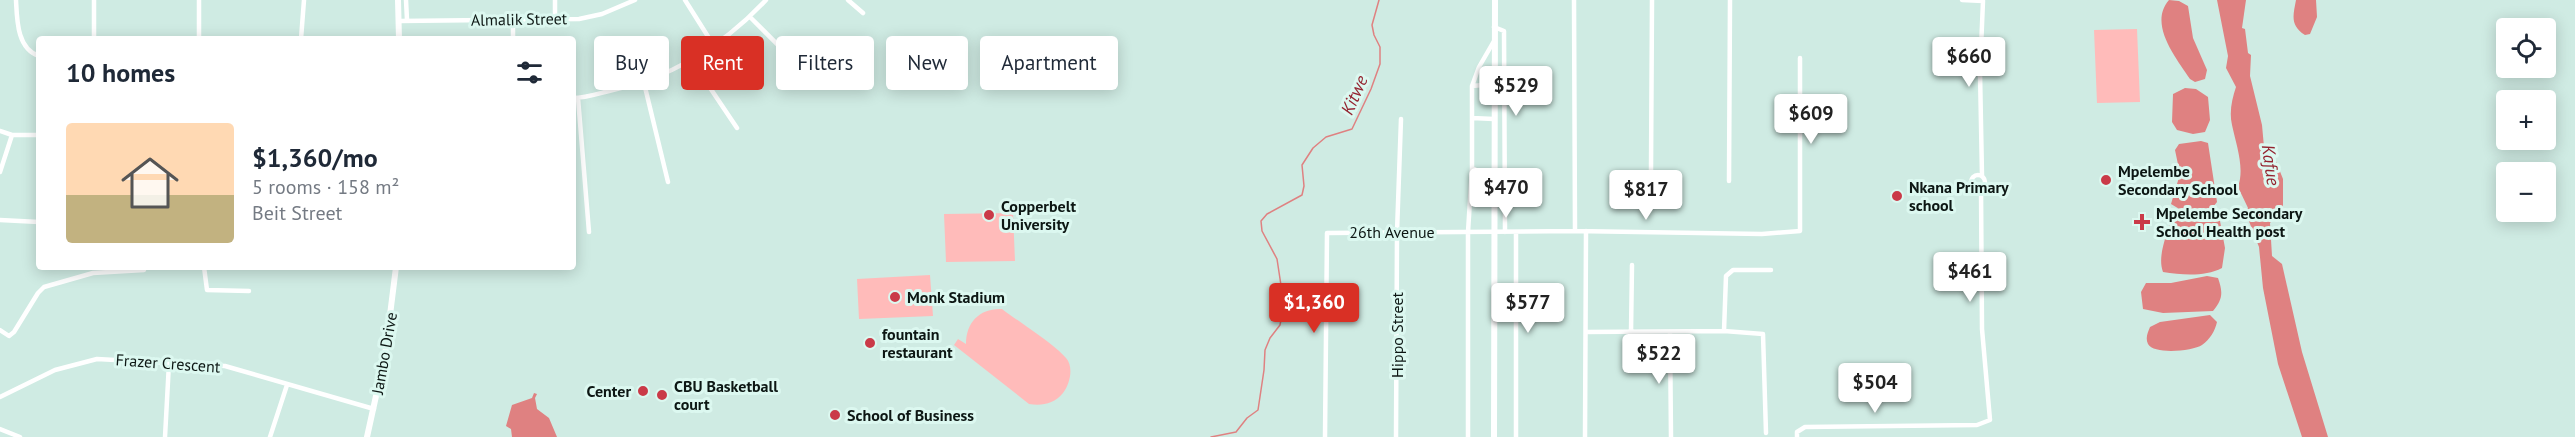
<!DOCTYPE html>
<html lang="en">
<head>
<meta charset="utf-8">
<style>
  body { margin:0; font-family:"PT Sans",sans-serif; background:#f2f2f3; color:#1f2937; height:100vh; display:flex; flex-direction:column; font-size:22px; white-space:nowrap }
  * { box-sizing:border-box; margin:0 }
  p { font-size:20px; color:#747a83 }
  .icon { flex:none; width:33px; height:33px; fill:none; stroke:currentColor; stroke-width:2; stroke-linecap:round; stroke-linejoin:round }
  .map { position:relative; flex:1; overflow:hidden }
  .details { position:absolute; left:36px; top:36px; width:540px; height:234px; display:flex; flex-direction:column; background:#fff; border-radius:6px; box-shadow:0 3px 15px #0003 }
  .details>* { flex:none }
  .banner { position:absolute; left:594px; top:36px; width:570px; height:54px; display:flex; gap:12px }
  .tools { position:absolute; left:2496px; top:18px; display:grid; gap:12px }
  .tools a { display:grid; place-items:center; width:60px; height:60px; border-radius:6px; background:#fff; box-shadow:0 3px 15px #0003; font-size:30px }
  .price { position:absolute; translate:-50% -51px; padding:0 14px; border-radius:6px; background:#fff; color:#222; font-size:20px; line-height:39px; filter:drop-shadow(0 2px 3px #0008) }
  .price::after { content:''; position:absolute; left:50%; top:36px; width:18px; height:14px; margin-left:-9px; background:inherit; clip-path:polygon(0 0,100% 0,50% 100%) }
  .price.selected { background:#d93025; color:#fff }
  ul { padding:0; list-style:none }
  li { display:flex; align-items:center; gap:18px; height:150px; padding:0 30px }
  li+li { border-top:2px solid #e0e1e3 }
  li span { display:grid; place-items:center; flex:none; width:168px; height:120px; border-radius:6px; color:#555 }
  li>.icon { margin-inline-start:auto }
  span .icon { width:72px; height:72px; fill:#fffc; stroke-width:1 }
  li b { font-size:26px }
  h2 { display:flex; justify-content:space-between; align-items:center; height:72px; padding:0 30px; font-size:26px }
  .tag { padding:0 21px; border-radius:6px; background:#fff; box-shadow:0 3px 15px #0003; font-size:21px; line-height:54px }
  .tag.selected { background:#d93025; color:#fff }
  .map>svg:first-child { display:block }
  .green { fill:#ffbbba }
  .water { fill:#df8181 }
  .lines { fill:none; stroke-linecap:round; stroke-linejoin:round }
  .stream { stroke:#df8181; stroke-width:1.5 }
  .street { stroke:#fff; stroke-width:4.5 }
  .secondary { stroke:#fff; stroke-width:6 }
  .poi-dot { fill:#ca3a48; stroke:#dcf8f0; stroke-width:2 }
  .labels { text-anchor:middle; dominant-baseline:central; stroke-width:6; stroke-linejoin:round; paint-order:stroke }
  .street-label { font-size:16px; fill:#0d1714; stroke:#dcf8f0 }
  .poi-label { font-size:16px; font-weight:bold; fill:#0d1714; stroke:#dcf8f0; text-anchor:start }
  .water-label { font-size:18px; font-style:italic; fill:#942430; stroke:#dcf8f0 }
</style>
</head>
<body>
<div class="map">
<svg width="2575" height="437" viewBox="0 0 2575 437">
  <rect width="100%" height="100%" fill="#cfebe3"/>
  <!-- green -->
  <path class="green" d="M2137,29L2140,102L2097,103L2094,30Z
    M1013,213L1015,261L946,262L944,214Z
    M930,275L933,316L859,319L857,279Z
    M1002,309C1019,322 1053,343 1066,358C1074,367 1070,384 1063,393C1054,404 1042,406 1029,404L954,345L958,339L966,344C966,322 980,308 1002,309Z"/>
  <!-- water -->
  <path class="water" d="M2169,0L2179,1L2188,6L2193,38L2207,70L2205,79L2195,82L2190,79C2176,58 2148,24 2169,0Z
    M2217,0H2246L2242,28L2245,29L2248,53L2251,55L2250,76L2262,125L2265,158L2275,159L2283,179V213L2279,212L2270,223L2272,256L2282,264L2302,352L2328,437H2302L2278,364L2263,288L2259,247L2245,211L2248,208L2238,187C2245,168 2236,144 2232,125C2229,112 2232,99 2236,87L2226,68L2228,56Z
    M2296,0H2316L2317,17L2310,34L2305,35C2290,25 2293,16 2296,0Z
    M2185,88L2196,89L2208,97L2210,120L2205,132L2193,134L2177,130L2172,122L2173,94Z
    M2201,141L2208,143L2217,202L2209,212L2186,213L2171,204L2180,174L2175,150L2179,144Z
    M2214,217L2220,221L2225,248L2222,268C2205,277 2182,275 2163,272C2157,256 2167,234 2172,218Z
    M2207,276L2218,278C2223,292 2223,299 2213,311L2163,313L2143,309L2141,292L2146,283H2171Z
    M2210,315L2217,322C2215,331 2210,339 2202,345C2193,351 2154,355 2148,344C2145,338 2148,332 2150,327L2160,322Z
    M534,393L537,394L535,398L537,409L549,418L557,437H512L511,429L506,426L512,405L532,398Z"/>
  <g class="lines">
    <!-- stream -->
    <path class="stream" d="M1211,437L1236,432L1247,418L1258,410L1264,370L1265,350L1270,338L1280,325L1284,305L1277,259L1262,231L1261,221L1267,214L1302,195L1304,186L1302,165L1313,148L1326,137L1352,129L1371,89L1380,64V47L1374,35L1372,25L1379,0"/>
    <!-- street -->
    <path class="street" d="M16,0C17,20 17,49 39,56
      M94,0V39
      M406,0L407,20
      M685,0L714,46
      M848,0L863,13
      M1574,0L1575,231
      M1962,0L1983,1L1980,72L1982,176
      M750,17L806,73
      M555,18V0
      M399,21L579,19L602,14L635,0
      M1494,27L1504,31L1505,232
      M199,39V0
      M301,39L304,0
      M513,39V20
      M692,61L737,128
      M644,83L668,182
      M1472,86L1494,84
      M573,98C585,98 597,94 609,91C672,78 722,47 766,0
      M578,98L589,232
      M1472,118L1494,119
      M0,131L12,135H39
      M1472,168V86L1479,67L1494,41
      M1651,170L1652,0
      M0,172L12,135
      M1971 182a7 7 0 1 1 14 0a7 7 0 1 1-14 0Z
      M1729,181L1730,0
      M0,220L39,222
      M1516,232V437
      M204,267L207,290L249,291
      M0,330L9,336L14,332L38,293L44,287L93,273L144,270
      M1724,331L1726,276L1733,270H1771
      M1586,332L1724,331L1763,334L1766,433
      M1631,332L1632,265
      M1670,332L1671,437
      M0,397L55,370L97,359L225,366L374,409
      M0,429L20,437
      M165,437L169,363
      M270,437L287,385
      M1325,437L1327,233L1575,231L1762,234L1800,231V58
      M1396,437L1397,232L1401,119
      M1468,437V232L1472,168L1478,171L1494,196
      M1585,437L1586,231
      M1797,437V432L1805,427L1977,425L1990,420L1982,329L1981,188"/>
    <!-- secondary -->
    <path class="secondary" d="M398,0L399,39
      M367,437L385,355L396,267
      M1494,437L1495,0"/>
  </g>
  <!-- markers -->
  <g class="poi-dot">
    <circle cx="2106" cy="180" r="6"/>
    <circle cx="1897" cy="196" r="6"/>
    <circle cx="989" cy="215" r="6"/>
    <path d="M2139 213h6v6h6v6h-6v6h-6v-6h-6v-6h6z"/>
    <circle cx="895" cy="297" r="6"/>
    <circle cx="870" cy="343" r="6"/>
    <circle cx="643" cy="391" r="6"/>
    <circle cx="662" cy="395" r="6"/>
    <circle cx="835" cy="415" r="6"/>
  </g>
  <g class="labels">
    <!-- street labels -->
    <g class="street-label">
      <text transform="translate(519 19) rotate(-1)">Almalik Street</text>
      <text x="1392" y="232">26th Avenue</text>
      <text transform="translate(1397 335) rotate(-90)">Hippo Street</text>
      <text transform="translate(384 353) rotate(-80)">Jambo Drive</text>
      <text transform="translate(168 363) rotate(4)">Frazer Crescent</text>
    </g>
    <!-- poi labels -->
    <g class="poi-label">
      <text x="2118" y="171">Mpelembe<tspan x="2118" dy="18">Secondary School</tspan></text>
      <text x="1909" y="187">Nkana Primary<tspan x="1909" dy="18">school</tspan></text>
      <text x="1001" y="206">Copperbelt<tspan x="1001" dy="18">University</tspan></text>
      <text x="2156" y="213">Mpelembe Secondary<tspan x="2156" dy="18">School Health post</tspan></text>
      <text x="907" y="297">Monk Stadium</text>
      <text x="882" y="334">fountain<tspan x="882" dy="18">restaurant</tspan></text>
      <text x="674" y="386">CBU Basketball<tspan x="674" dy="18">court</tspan></text>
      <text x="631" y="391" text-anchor="end">Center</text>
      <text x="847" y="415">School of Business</text>
    </g>
    <!-- water labels -->
    <g class="water-label">
      <text transform="translate(1354 95) rotate(-66)">Kitwe</text>
      <text transform="translate(2271 165) rotate(82)">Kafue</text>
    </g>
  </g>
</svg>
<div class="tools">
<a><svg class="icon" aria-label="locate" viewBox="0 0 24 24"><circle cx="12" cy="12" r="6"/><path d="M12 2v4M12 18v4M2 12h4M18 12h4"/></svg></a>
<a>+</a>
<a>−</a>
</div>
<b class="price" style="left:1969px;top:88px">$660</b>
<b class="price" style="left:1516px;top:117px">$529</b>
<b class="price" style="left:1811px;top:145px">$609</b>
<b class="price" style="left:1506px;top:219px">$470</b>
<b class="price" style="left:1646px;top:221px">$817</b>
<b class="price" style="left:1970px;top:303px">$461</b>
<b class="price selected" style="left:1314px;top:334px">$1,360</b>
<b class="price" style="left:1528px;top:334px">$577</b>
<b class="price" style="left:1659px;top:385px">$522</b>
<b class="price" style="left:1875px;top:414px">$504</b>
<div class="banner">
<a class="tag">Buy</a>
<a class="tag selected">Rent</a>
<a class="tag">Filters</a>
<a class="tag">New</a>
<a class="tag">Apartment</a>
</div>
<section class="details">
<h2>10 homes<svg class="icon" aria-label="filters" viewBox="0 0 24 24"><path d="M4 7h16M4 17h16"/><circle cx="9" cy="7" r="2"/><circle cx="15" cy="17" r="2"/></svg></h2>
<ul>
<li><span style="background:linear-gradient(#ffd9b3 60%,#c2b280 0)"><svg class="icon" aria-label="home" viewBox="0 0 24 24"><path d="M3 11l9-7 9 7M6 9v11h12V9"/></svg></span><div><b>$1,360/mo</b><p>5 rooms · 158 m²</p><p>Beit Street</p></div></li>
</ul>
</section>
</div>
</body>
</html>
